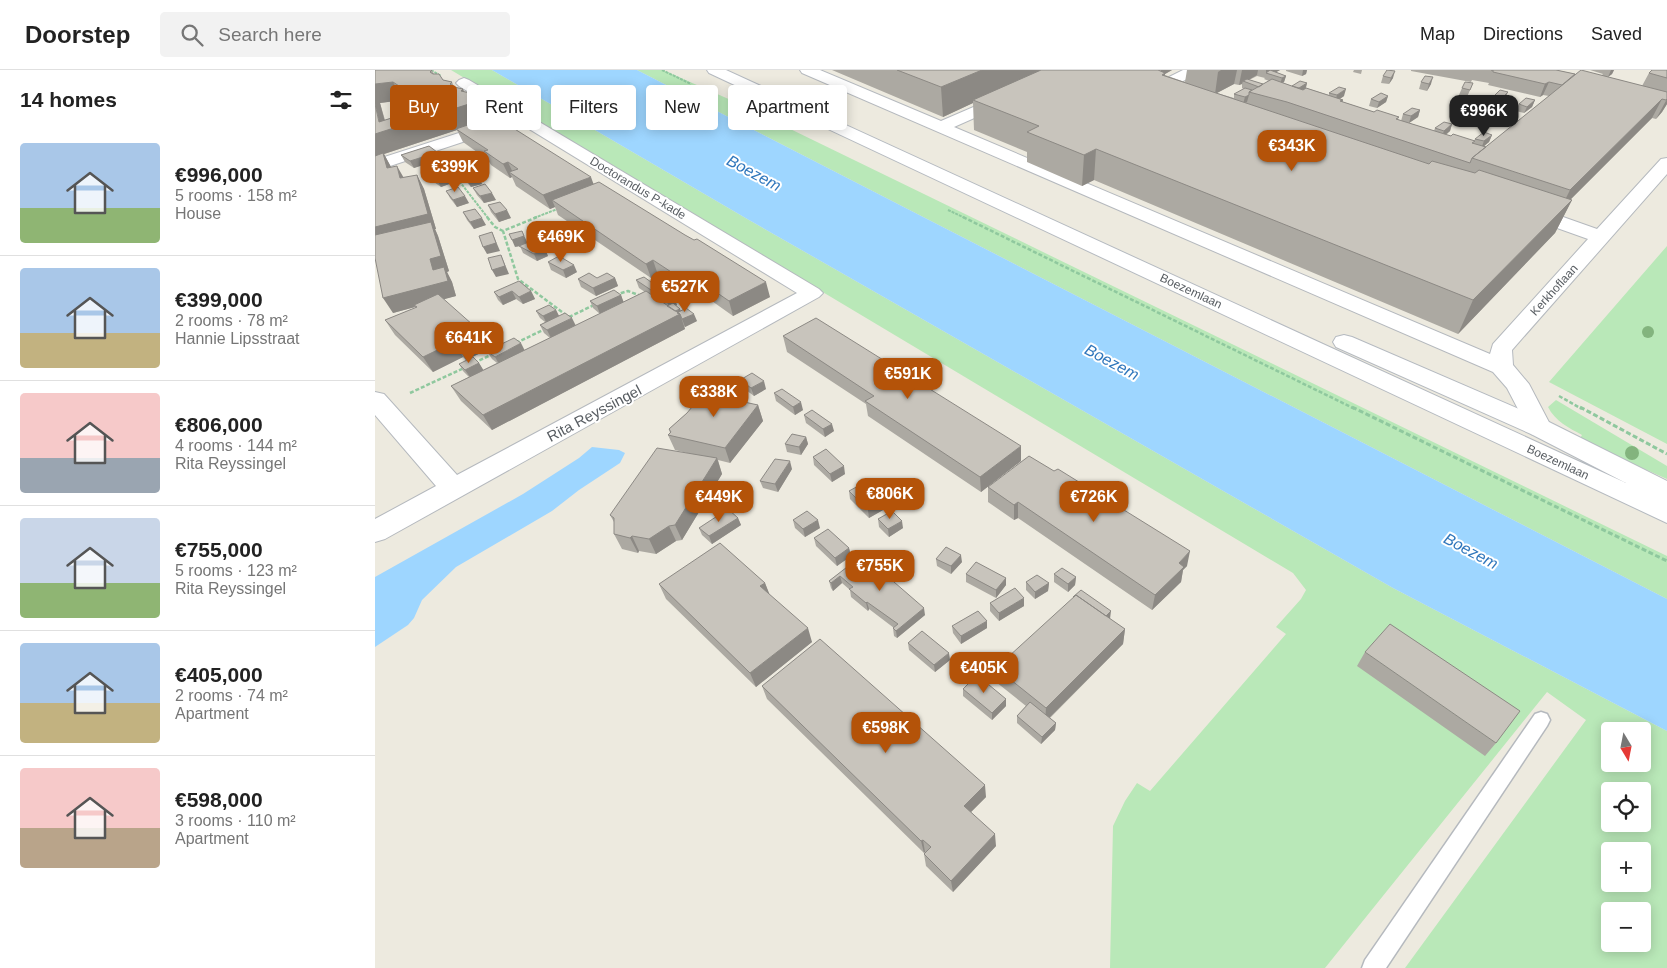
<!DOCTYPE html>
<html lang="en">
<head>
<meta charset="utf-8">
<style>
  body { margin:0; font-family:Helvetica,sans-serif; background:#f2f2f2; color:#222; height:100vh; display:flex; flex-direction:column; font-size:19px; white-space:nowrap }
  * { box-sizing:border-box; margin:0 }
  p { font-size:16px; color:#767676 }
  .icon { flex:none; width:28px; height:28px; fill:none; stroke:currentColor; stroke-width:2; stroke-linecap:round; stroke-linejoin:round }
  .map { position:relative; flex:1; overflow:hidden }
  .panel { display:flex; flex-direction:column; background:#fff; width:375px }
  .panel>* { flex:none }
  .banner { position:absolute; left:15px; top:15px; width:475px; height:45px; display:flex; gap:10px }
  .needle { width:32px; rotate:170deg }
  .fabs { position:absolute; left:1226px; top:652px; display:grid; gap:10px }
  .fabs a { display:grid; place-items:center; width:50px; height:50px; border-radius:5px; background:#fff; box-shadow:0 2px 12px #0003; font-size:25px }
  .price { position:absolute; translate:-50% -42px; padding:0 11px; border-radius:10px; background:#b45309; color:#fff; font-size:16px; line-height:32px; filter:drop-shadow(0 1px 2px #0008) }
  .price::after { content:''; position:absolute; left:50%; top:30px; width:15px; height:11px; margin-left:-8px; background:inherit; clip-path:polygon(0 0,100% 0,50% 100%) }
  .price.active { background:#222; color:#fff }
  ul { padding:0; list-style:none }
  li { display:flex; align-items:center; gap:15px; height:125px; padding:0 20px }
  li+li { border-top:1px solid #e0e0e0 }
  li span { display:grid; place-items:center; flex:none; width:140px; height:100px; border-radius:5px; color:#555 }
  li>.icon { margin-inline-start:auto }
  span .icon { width:60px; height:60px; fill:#fffc; stroke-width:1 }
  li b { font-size:21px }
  h2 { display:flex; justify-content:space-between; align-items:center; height:60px; padding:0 20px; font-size:21px }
  .chip { padding:0 18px; border-radius:5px; background:#fff; box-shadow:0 2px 12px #0003; font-size:18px; line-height:45px }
  .chip.active { background:#b45309; color:#fff }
  header { display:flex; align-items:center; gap:30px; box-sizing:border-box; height:70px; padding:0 25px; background:#fff; border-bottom:1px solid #e0e0e0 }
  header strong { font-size:24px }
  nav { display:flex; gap:28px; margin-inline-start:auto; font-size:18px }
  .search { width:350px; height:45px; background:#f2f2f2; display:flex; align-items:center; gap:12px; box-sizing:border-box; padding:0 18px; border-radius:5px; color:#767676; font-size:19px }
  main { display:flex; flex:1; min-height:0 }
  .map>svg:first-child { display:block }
  .green { fill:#b9e8b8; fill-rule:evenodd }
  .water { fill:#9ed6ff }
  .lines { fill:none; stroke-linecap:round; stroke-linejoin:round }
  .lane-casing { stroke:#b5b9be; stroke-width:3 }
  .street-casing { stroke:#b5b9be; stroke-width:2 }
  .secondary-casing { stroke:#b5bac0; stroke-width:2 }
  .path-far2 { stroke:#8fc89e; stroke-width:2; stroke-dasharray:3 1; stroke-linecap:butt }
  .path-far1 { stroke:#8fc89e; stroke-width:2.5; stroke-dasharray:4 2; stroke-linecap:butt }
  .path { stroke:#8fc89e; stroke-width:3; stroke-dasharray:5 2.5; stroke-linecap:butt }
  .lane { fill:#fff; fill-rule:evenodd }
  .street { fill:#fff; fill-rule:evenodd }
  .secondary { fill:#fff; fill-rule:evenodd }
  .tree { fill:#83b47e }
  .wall { fill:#aca9a2; fill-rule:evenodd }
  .shaded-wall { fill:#8c8984 }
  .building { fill:#c8c4bc; stroke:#8c8984 }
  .labels { text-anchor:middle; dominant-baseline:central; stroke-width:4; stroke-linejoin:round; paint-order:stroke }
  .far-street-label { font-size:12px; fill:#585d62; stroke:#fff }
  .street-label { font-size:15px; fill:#585d62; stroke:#fff }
  .water-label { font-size:16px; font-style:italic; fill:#3077bc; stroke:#fff }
</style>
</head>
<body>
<header>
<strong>Doorstep</strong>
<div class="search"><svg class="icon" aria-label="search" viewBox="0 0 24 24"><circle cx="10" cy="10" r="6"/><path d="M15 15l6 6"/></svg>Search here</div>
<nav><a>Map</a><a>Directions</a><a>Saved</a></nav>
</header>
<main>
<section class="panel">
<h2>14 homes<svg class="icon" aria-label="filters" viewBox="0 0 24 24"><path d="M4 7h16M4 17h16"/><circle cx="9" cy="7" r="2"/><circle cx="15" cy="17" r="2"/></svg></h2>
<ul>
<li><span style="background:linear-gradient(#a9c7e8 65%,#8fb573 0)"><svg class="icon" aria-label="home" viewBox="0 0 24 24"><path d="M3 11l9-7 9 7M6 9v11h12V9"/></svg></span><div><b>€996,000</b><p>5 rooms · 158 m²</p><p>House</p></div></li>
<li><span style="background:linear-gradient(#a9c7e8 65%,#c2b280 0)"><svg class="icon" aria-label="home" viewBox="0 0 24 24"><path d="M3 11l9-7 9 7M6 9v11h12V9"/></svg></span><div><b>€399,000</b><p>2 rooms · 78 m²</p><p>Hannie Lipsstraat</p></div></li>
<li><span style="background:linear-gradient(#f6c9c9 65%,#9aa5b1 0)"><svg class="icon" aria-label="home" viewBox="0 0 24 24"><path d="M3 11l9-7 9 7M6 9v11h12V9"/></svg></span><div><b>€806,000</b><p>4 rooms · 144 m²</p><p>Rita Reyssingel</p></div></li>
<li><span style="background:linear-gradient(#c9d6e8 65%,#8fb573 0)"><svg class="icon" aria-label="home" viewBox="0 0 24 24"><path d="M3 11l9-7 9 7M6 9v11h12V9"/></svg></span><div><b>€755,000</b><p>5 rooms · 123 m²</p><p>Rita Reyssingel</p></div></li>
<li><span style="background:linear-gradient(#a9c7e8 60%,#c2b280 0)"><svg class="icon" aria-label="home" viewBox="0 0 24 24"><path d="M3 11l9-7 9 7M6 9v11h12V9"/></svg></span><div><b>€405,000</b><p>2 rooms · 74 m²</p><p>Apartment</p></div></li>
<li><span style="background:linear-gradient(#f6c9c9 60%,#b9a48a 0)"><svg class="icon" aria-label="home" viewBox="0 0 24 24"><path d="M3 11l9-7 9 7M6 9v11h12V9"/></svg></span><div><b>€598,000</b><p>3 rooms · 110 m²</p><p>Apartment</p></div></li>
</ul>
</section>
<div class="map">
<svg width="1292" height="898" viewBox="0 0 1292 898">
  <rect width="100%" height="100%" fill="#edeadf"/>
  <!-- green -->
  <path class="green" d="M76,0H117L374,150L1018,518L1292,661V898H1030L1211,650L1172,622L950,898H735L738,756L750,731L762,713L775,721L911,564L901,557L926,529L931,520L918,503ZM1235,661H1268V694H1235ZM1235,721H1268V754H1235ZM1235,781H1268V814H1235ZM1235,841H1268V874H1235Z
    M262,0H288L358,31L1292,486V529Z
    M1292,176V374L1174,312Z
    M1181,330L1292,396V409L1204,370L1207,365C1194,358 1180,351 1173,337Z"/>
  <!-- water -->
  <path class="water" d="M117,0H262L1292,529V661L1018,518L374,150Z
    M217,377L244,380L250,383L245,393L204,420L177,441L81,497L47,530L39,548L33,555L0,577V507L148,424L204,388Z"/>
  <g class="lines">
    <defs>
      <path id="lane" d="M1166,642L1172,644L1175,650L1172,656L1011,898H987L990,890L1160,644Z"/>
      <path id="street" d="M425,0H445L566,51L684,0H703L701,3L579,57L1115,284L1118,274L1213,169L1143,144L1141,140L1143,136L1150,134L1157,136L1222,159L1286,89L1292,88V104L1137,280L1138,295L1154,314L1177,358L1174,364L1165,366L1156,364L1132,318L1118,302L427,3Z
        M808,0H826L824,3L794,18H784L781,15L784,12Z
        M89,8L94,10L444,219L448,223L444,227L10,469L0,472V449L61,416L0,345V322L9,324L82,405L422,223L84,16L81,13L84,10Z
        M121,51L127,53L129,56L127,59L0,101V90Z"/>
      <path id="secondary" d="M332,0H351L1251,413L1156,364L961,277L958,272L961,267L969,265L977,267L1174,352L1292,411V453L334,3Z"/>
    </defs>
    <!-- lane casing -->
    <use href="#lane" class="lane-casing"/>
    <!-- street casing -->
    <use href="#street" class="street-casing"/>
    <!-- secondary casing -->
    <use href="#secondary" class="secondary-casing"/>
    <!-- path-far2 -->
    <path class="path-far2" d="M56,0L66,6
      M287,0L316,14
      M68,100L85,112L113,148
      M573,140L590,148
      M159,148L185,138"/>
    <!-- path-far1 -->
    <path class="path-far1" d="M112,147L120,157L128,161
      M162,147L128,161L143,209L191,245
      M588,147L980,339
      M240,225L253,221L266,226
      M194,247L221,234
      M141,273L170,259
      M99,293L118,284
      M35,323L91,297
      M1184,326L1207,339"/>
    <!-- path -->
    <path class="path" d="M977,337L1292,491
      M1205,337L1292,384"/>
    <!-- lane -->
    <use href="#lane" class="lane"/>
    <!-- street -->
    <use href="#street" class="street"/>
    <!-- secondary -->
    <use href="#secondary" class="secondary"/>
  </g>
  <!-- trees -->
  <g class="tree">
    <circle cx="1273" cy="262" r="6"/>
    <circle cx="1257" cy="383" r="7"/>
  </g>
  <!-- wall -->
  <path class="wall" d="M0,0H57L59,4L68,10L77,12L79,17L89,22L107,44L108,49L107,50L219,114L395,227L358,246L327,224L318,228L283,205L276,208L183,145L180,137L175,139L141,116L137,107L135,108L116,95L113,90L88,72L82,60L9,84L16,97L28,108L42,105L49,119L61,159H60L63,166L74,201L72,202L77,212L81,226L68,229L116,278L91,290L88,287L58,302L20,265L10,250L40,238V237L18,243ZM28,30L42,40L10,50L5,33Z
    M457,0H797L790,4V5L810,12L812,0H905L901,2L911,6L909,12L908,13L917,16L932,13L931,18L954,25V23L969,26L965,29L968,30V32L999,42L1024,47L1023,49L1026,51L1028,44L1045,40L1043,47L1034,53L1059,61L1060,58L1077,54L1075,61L1071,65L1076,66L1099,71L1100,69L1117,65L1114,72L1108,76L1111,77L1174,26L1168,25L1165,27L1113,15L1114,13L1097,10L1096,12L1036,1V0H1181L1200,4L1227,5L1228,4L1215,0H1239L1237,4L1233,7L1267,16L1274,3L1292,0V34L1287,42L1281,49L1277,48L1195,130H1197L1180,163L1083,264L719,110L707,116L652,92V82L599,60L598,33L568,47ZM882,6L890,8L889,9L894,11L888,14L874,10ZM859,14L864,15L867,14V18L869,19L859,24V28L842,23Z
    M911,0H932L931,4L927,6L911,1Z
    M979,0H987L986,4L978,2Z
    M1008,6L1018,8L1014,14L1006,13Z
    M1046,12L1056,14L1052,21L1044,19Z
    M1098,13L1092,27L1084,25L1087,18Z
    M1013,26L1011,32L1002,38L994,36L996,29Z
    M1119,26L1130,28L1124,35L1116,33Z
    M1160,30L1157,37L1149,43L1141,41L1144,34Z
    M54,76L69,91L89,94L92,100L103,106L107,114L96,117L89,109L86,103L82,105L72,98L69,93L59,96L54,93L39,98L30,92L26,85Z
    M53,103L77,113L66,117L56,110Z
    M98,118L121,130L109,133L102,125Z
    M71,121L94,133L82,137L75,128Z
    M113,135L136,148L124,152L116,142Z
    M88,142L111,155L99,159L92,150Z
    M152,172L173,186L162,191L148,183L145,176L140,177Z
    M173,192L202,202L191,208L176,200Z
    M222,208H240L243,216L221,226L206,217L203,209Z
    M261,210L286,224L280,227L286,232L284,226L299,228L302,235L301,236L305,239L306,241L322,251L310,257L309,256L310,259L117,360L86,331L76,316L94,307L88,301L84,294L104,293L108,300L122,293L117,289L112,281L150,280L175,268L169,263L165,255L170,252L165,248L161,241L181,240L184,246L200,256L225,244L218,238L215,231L246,225L248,232L270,222L264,218Z
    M156,221L160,229L148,234L141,229L128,235L123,230L119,222Z
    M408,266L646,391L606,422L493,346L491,334L412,282Z
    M365,310L391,319L379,326L367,317Z
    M399,323L428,340L420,345L401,331Z
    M357,324L364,326L366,332L383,335L388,351L355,393L343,390L347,404L307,470L301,471L281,484L264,481L263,483L247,479L239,464V452L235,445L316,384L300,380L293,365L295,363L294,359L312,343L322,332L320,328Z
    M429,345L459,361L450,367L431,353Z
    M431,367L433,374L426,385L412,382L410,374Z
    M438,387L470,404L457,412L439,395Z
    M417,399L403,422L388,418L385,411Z
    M613,417L812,496L808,500L806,512L777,540L643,448L639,450L613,432Z
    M474,421L508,440L494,448L475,429Z
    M363,448L366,455L337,474L327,465L324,458Z
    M503,449L528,458L514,467L504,457Z
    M418,450L445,458L430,467L420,458Z
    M439,468L474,478L476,486L462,496L441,476Z
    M485,487L550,545L522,568L519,566L518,558H519L494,539L493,541L476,527L475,520L467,513L458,521L456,518L454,511Z
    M561,489L587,492L576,504L562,496Z
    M591,504L631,508V515L621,528L591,512Z
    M679,504L701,507L700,515L693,522L679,512Z
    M651,512L674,513L673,521L660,529L651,520Z
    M390,513L394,524L437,572L381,617L291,529L284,514Z
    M615,533L649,536L624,551L615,541Z
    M735,549L750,559L748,574L675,648L681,653L680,660L666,674L642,653V646L651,636L621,612V598Z
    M577,556L612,558L586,574L578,563Z
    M533,573L575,590L560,602L534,580Z
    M990,582L1121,673L1110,686L982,596Z
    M387,616L611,727L596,742L621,776L578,822L551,796L549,784L551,782H550L549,783L392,629Z
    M588,619L631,636L617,650L588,626Z"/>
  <!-- shaded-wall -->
  <path class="shaded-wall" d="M607,0H673L598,30V33L568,47L566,17Z
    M786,0H797L790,4L787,32L786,6Z
    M846,0H862L859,14L840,24L843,2Z
    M867,0H883L882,5L870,12L868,11L867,14L864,15Z
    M891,0H905L896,5L891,3Z
    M928,0H932L931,4L927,6Z
    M1236,0H1239L1237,4L1233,7Z
    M1020,1L1018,8L1014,14L1016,8Z
    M911,6L909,12L905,14L907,8Z
    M1058,7L1056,14L1052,21L1054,14Z
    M18,12L28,30L5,33L12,60L86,21L88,19L95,34L96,28L98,25L108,49L106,52L81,59L82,60L9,84L16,97L20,112L0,87V64L4,52L0,34V14Z
    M1174,12L1168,25L1165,27L1170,14Z
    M932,13L930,20L922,19Z
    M971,19L969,26L960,32L962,25Z
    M1133,22L1130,28L1124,35L1127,28Z
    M874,25L872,32L868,34L870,27Z
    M1013,26L1011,32L1002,38L1004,32Z
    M1287,29L1277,48L1185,140L1195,120Z
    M1292,29V34L1287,42L1281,49Z
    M1160,30L1157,37L1149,43L1152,37Z
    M1045,40L1043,47L1034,53L1036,46Z
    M1077,54L1075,61L1066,68L1069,61Z
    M1117,65L1114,72L1106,79L1109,71Z
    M721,79L719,110L707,116L709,85Z
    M66,85L69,93L59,96L56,89Z
    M51,86L54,93L39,98L35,91Z
    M133,92L139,105L134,102L137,107L135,108L128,94Z
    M89,94L92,101L82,105L78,97Z
    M22,96L30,110L25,108Z
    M42,105L49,119L61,159H60L63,166L74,201L72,202L77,212L81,226L41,237L39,235L40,237L18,243L8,228L0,173V157Z
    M73,106L77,113L66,117L62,110Z
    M103,106L107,114L96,117L92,110Z
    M216,107L221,121L177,130L180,137L175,139L168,125Z
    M117,123L121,130L109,133L105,126Z
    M90,126L94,133L82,137L78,130Z
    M1197,130L1180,163L1083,264L1098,230Z
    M132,140L136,148L124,152L120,144Z
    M107,148L111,155L99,159L95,152Z
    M147,161L153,174L140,177L137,170Z
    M117,162L125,181L112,184L108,177Z
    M170,178L173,186L162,191L159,184Z
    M126,185L134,204L121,207L117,200Z
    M278,190L283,205L276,208L271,194Z
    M199,195L202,202L191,208L188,200Z
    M240,208L243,216L221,226L218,218Z
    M322,209L327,224L318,228L313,213Z
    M391,212L395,227L358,246L354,231Z
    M283,217L286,224L278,228L276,220Z
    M137,221L141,229L128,235L124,227Z
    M156,221L160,229L148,234L144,227Z
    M246,225L249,233L225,244L222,236Z
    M299,228L302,235L294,239L292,231Z
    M305,239L308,246L306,247L310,259L117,360L108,345Z
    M181,240L185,248L172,254L168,246Z
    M319,244L322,251L310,257L307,249Z
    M197,248L201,256L176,268L172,260Z
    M107,263L116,278L91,290L82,275Z
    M79,272L88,287L58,302L48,287Z
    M146,273L150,281L124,294L120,287Z
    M104,293L109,301L95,307L90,300Z
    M389,311L391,319L379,326L376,318Z
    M364,326L369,341L360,330Z
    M426,332L428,340L420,345L418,337Z
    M383,335L388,351L355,393L350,378Z
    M457,354L459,361L450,367L448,359Z
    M431,367L433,374L426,385L424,377Z
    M646,376V391L606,422L605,407Z
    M342,388L347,404L307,470L300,455Z
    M415,391L417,399L403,422L400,414Z
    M469,396L470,404L457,412L455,404Z
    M507,432L508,440L494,448L493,440Z
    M643,432V448L639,450V435Z
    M363,448L366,455L337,474L334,466Z
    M443,450L445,458L430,467L428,459Z
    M527,451L528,458L514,467L513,459Z
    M294,456L301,471L281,484L274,469Z
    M257,466L264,481L263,483L255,468Z
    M474,478L476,486L462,496L460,488Z
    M815,481L812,496L808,500L806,512L777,540L780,525L804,493Z
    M586,485L587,492L576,504V496Z
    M465,506L467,513L458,521L456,513Z
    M701,507L700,515L693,522V514Z
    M631,508V515L621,528V520Z
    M390,513L396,528L385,516Z
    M674,513L673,521L660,529V522Z
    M649,528V536L624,551V543Z
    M492,532L494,539L493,541L491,533Z
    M549,538L550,545L522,568L521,561Z
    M736,541L735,549L728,548Z
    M612,551V558L586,574V566Z
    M433,558L437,572L381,617L375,603Z
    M750,559L748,574L670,652L671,638Z
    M574,583L575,590L560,602L559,595Z
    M631,629V636L617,650V643Z
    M681,653L680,660L666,674L667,667Z
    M610,715L611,727L590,748L589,736Z
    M620,764L621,776L578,822L576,811Z
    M548,770L550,782L549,783L546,771Z"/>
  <!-- building -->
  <path class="building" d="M0,0H57L55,2L58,4H64L68,10L77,12L75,14L79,17L88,19L86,21L95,23L98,25L96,28L100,30L97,33L0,64V34L4,52L54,36L18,12L0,14Z
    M522,0H607L566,17Z
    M666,0H783L790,3L787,5L1054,94L1057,91L1100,103L1104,100L1197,130L1098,230L721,79L709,85L652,62L664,56L598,30Z
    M895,0L911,6L907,8L891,3Z
    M1012,0L1020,1L1016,8L1008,6Z
    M1116,0H1181L1200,4L1187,15L1174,12L1170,14L1118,2V0Z
    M1206,0L1292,22V29L1291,30L1287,29L1195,120L1097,88Z
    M1277,0H1292V8L1274,3Z
    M1050,6L1058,7L1054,14L1046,12Z
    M872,9L888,14L884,17L868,11Z
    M897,9L928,20L931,18L968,30L965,31L999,42L1002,40L1024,47L1021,49L1076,66L1078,64L1100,71L1097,73L1111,77L1097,88L1095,93L912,32L874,22Z
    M925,11L932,13L924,18L917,16Z
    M1090,12L1098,13L1095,20L1087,18Z
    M964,17L971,19L962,25L954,23Z
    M870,18L877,20L874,22V25L870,27L859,24Z
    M1125,20L1133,22L1127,28L1119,26Z
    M1006,23L1013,26L1004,32L996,29Z
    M1151,28L1160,30L1152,37L1144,34Z
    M1037,38L1045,40L1036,46L1028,44Z
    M119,46L216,107L168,125L134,102L143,99L133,92L128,94L109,81L113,80L81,59Z
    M1069,52L1077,54L1069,61L1060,58Z
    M1109,62L1117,65L1109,71L1100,69Z
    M54,76L66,85L56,89L51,86L35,91L26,85Z
    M8,83L12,98L22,96L25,108L42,105L53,144L0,157V86Z
    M79,87L89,94L78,97L68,91Z
    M97,98L103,106L92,110L85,102Z
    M64,99L73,106L62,110L53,103Z
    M224,112L310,165L319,170L322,169L391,212L354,231L322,209L313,213L278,190L271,194L177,130Z
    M110,114L117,123L105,126L98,118Z
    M83,117L90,126L78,130L71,121Z
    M125,132L132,140L120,144L113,135Z
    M100,139L107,148L95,152L88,142Z
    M56,152L66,186L55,189L58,200L69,197L73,211L8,228L0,188V165Z
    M147,161L149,166L137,170L134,164Z
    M117,162L121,173L108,177L104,166Z
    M156,171L170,178L159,184L144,176Z
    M126,185L130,196L117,200L113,188Z
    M184,186L199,195L188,200L173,192Z
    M214,203L222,208L232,203L240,208L218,218L203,209Z
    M269,207L283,217L276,220L261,210Z
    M144,211L156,221L144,227L137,221L124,227L119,222Z
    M239,220L246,225L222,236L215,231Z
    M271,221L305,244L108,345L76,316Z
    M292,223L299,228L292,231L284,226Z
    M63,224L107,263L82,275L79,272L48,287L10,250L42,237L39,235Z
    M298,233L305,239L300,241L292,236Z
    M174,235L181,240L168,246L161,241Z
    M311,238L319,244L307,249L305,244L302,243Z
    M190,243L197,248L172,260L165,255Z
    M441,248L646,376L605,407L490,331L499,326L408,266Z
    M139,268L146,273L120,287L112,281Z
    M98,287L104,293L90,300L84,294Z
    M377,303L389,311L376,318L365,310Z
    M345,318L356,321L357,324L364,326L360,330L383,335L350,378L293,365L296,362L294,359L312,343L322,331L320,328L326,322L333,319L340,320Z
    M407,319L426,332L418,337L399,323Z
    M437,340L457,354L448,359L429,345Z
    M417,364L431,367L424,377L410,374Z
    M282,378L342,388L300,455L294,456L274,469L257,466L255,468L239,464V448L235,445Z
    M451,379L469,396L455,404L438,387Z
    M654,386L679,401L683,399L815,481L804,493L809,497L780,525L643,432L639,435L613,417Z
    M400,389L415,391L400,414L385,411Z
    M487,414L507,432L493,440L474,421Z
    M353,439L363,448L334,466L324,458Z
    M432,441L443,450L428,459L418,450Z
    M517,441L527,451L513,459L503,449Z
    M453,459L474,478L460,488L439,468Z
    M345,473L390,513L385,516L433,558L375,603L284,514Z
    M571,477L586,485L576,496L561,489Z
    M485,487L502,501L504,499L549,538L521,561L518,558L523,554L492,532L491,533L474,519L478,517L465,506L456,513L454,511Z
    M601,492L631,508L621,520L591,504Z
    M687,498L701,507L693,514L679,504Z
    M662,505L674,513L660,522L651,512Z
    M640,518L649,528L624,543L615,533Z
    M706,520L736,541L731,546L701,525L698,527Z
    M701,525L750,559L671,638L621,598Z
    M603,541L612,551L586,566L577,556Z
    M1015,554L1145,641L1121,673L990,582Z
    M547,561L574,583L559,595L533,573Z
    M445,569L610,715L589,736L620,764L576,811L549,784L556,777L548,770L546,771L387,616Z
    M602,605L631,629L617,643L588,619Z
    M655,632L681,653L667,667L642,646Z"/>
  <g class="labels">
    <!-- far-street labels -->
    <g class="far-street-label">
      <text transform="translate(263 118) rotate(31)">Doctorandus P-kade</text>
      <text transform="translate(1179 220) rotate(-48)">Kerkhoflaan</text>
      <text transform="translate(816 221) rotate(25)">Boezemlaan</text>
      <text transform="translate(1183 392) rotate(25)">Boezemlaan</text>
    </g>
    <!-- street labels -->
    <g class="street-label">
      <text transform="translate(219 343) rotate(-28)">Rita Reyssingel</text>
    </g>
    <!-- water labels -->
    <g class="water-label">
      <text transform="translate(379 103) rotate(28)">Boezem</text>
      <text transform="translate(737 292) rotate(28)">Boezem</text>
      <text transform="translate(1096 481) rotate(28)">Boezem</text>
    </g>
  </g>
</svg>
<div class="fabs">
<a><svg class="needle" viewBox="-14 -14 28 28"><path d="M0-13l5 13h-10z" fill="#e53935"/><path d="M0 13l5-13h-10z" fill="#767676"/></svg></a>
<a><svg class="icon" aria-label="locate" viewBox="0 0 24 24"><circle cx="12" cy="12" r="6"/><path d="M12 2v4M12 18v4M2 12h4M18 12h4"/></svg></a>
<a>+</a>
<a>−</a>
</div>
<b class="price active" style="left:1109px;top:67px">€996K</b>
<b class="price" style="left:917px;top:102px">€343K</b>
<b class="price" style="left:80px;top:123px">€399K</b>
<b class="price" style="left:186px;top:193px">€469K</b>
<b class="price" style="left:310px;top:243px">€527K</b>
<b class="price" style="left:94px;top:294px">€641K</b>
<b class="price" style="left:533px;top:330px">€591K</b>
<b class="price" style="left:339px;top:348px">€338K</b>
<b class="price" style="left:515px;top:450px">€806K</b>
<b class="price" style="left:344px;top:453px">€449K</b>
<b class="price" style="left:719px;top:453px">€726K</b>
<b class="price" style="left:505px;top:522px">€755K</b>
<b class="price" style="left:609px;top:624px">€405K</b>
<b class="price" style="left:511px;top:684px">€598K</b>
<div class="banner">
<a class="chip active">Buy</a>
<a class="chip">Rent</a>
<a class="chip">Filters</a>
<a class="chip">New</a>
<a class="chip">Apartment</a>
</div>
</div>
</main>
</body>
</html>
